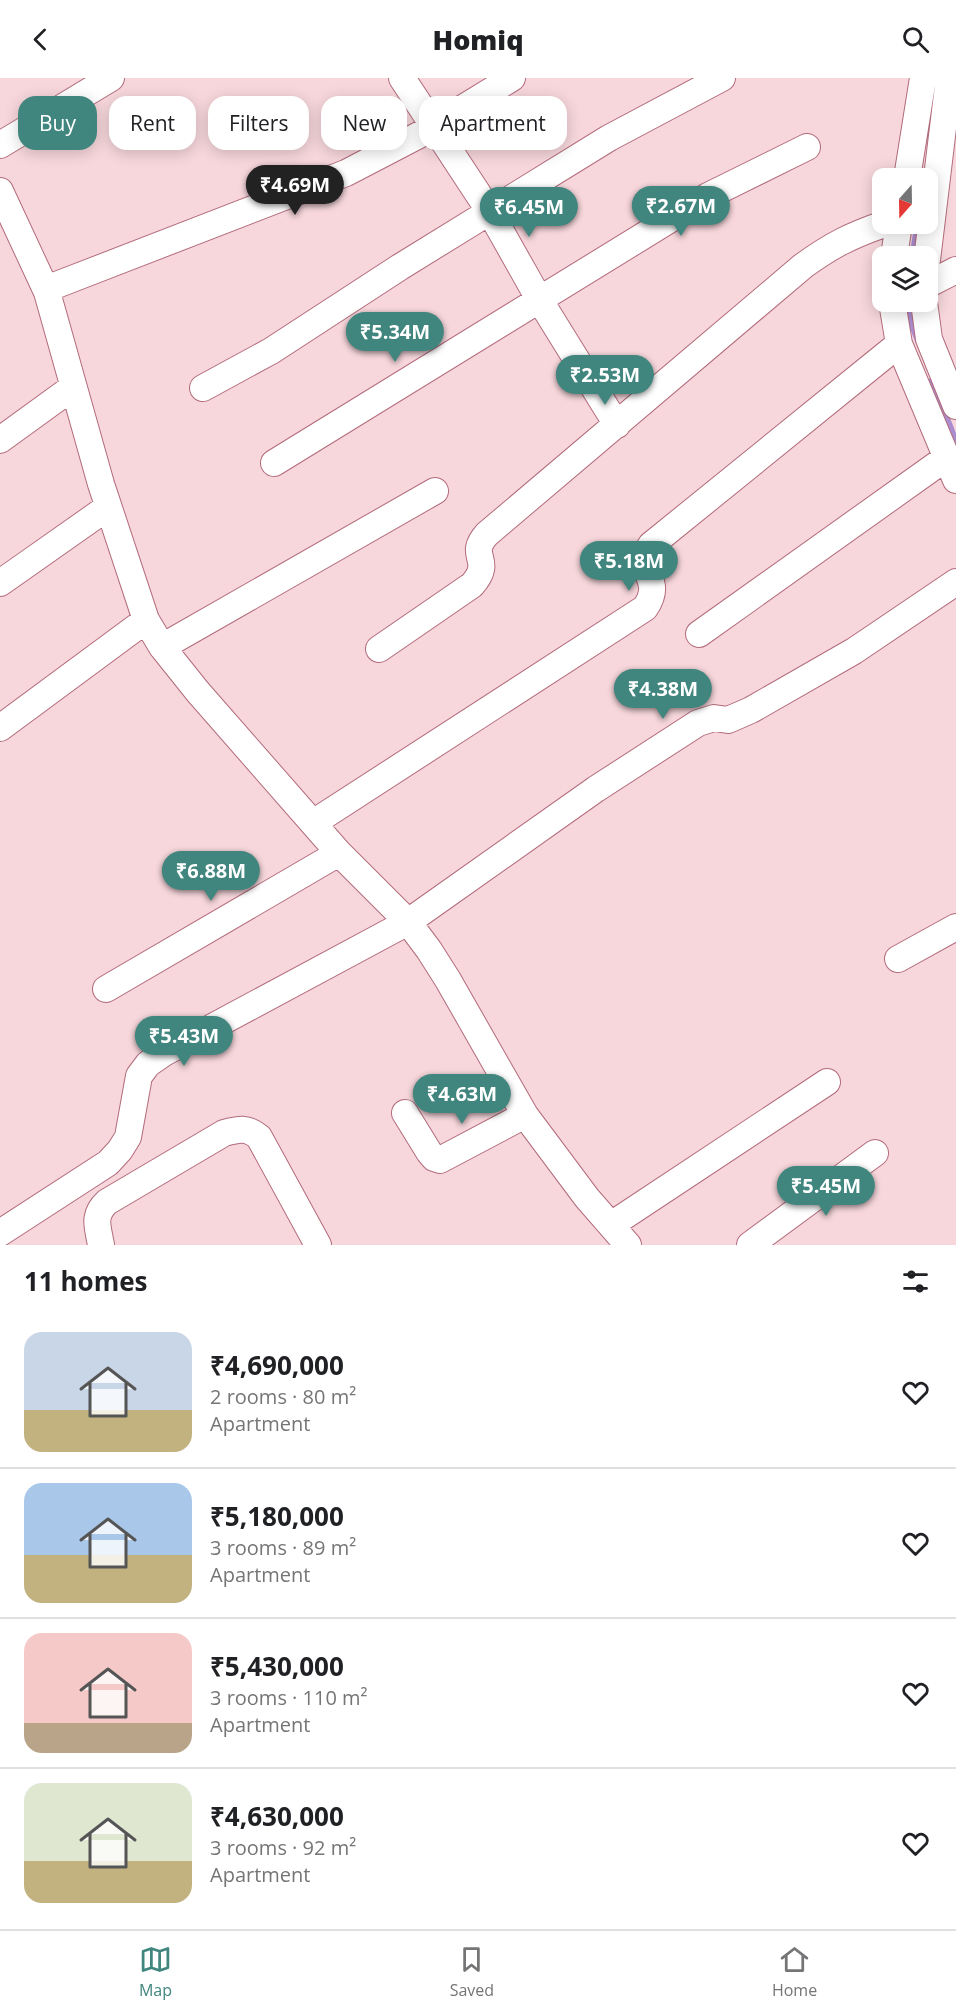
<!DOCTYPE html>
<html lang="en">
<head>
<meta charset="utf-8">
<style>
  body { margin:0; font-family:"Open Sans",sans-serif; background:#f6f6f6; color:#202124; height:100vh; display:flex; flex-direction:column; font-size:22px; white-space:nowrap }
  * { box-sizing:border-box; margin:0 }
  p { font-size:20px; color:#757577 }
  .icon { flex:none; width:33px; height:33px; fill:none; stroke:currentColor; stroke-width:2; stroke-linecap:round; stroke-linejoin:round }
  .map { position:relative; height:1167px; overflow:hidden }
  .panel { display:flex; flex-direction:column; background:#fff; flex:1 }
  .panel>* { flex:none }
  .hud { position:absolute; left:18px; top:18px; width:600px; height:54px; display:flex; gap:12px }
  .needle { width:39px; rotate:200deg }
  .controls { position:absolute; left:872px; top:90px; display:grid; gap:12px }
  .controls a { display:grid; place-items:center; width:66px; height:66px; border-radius:12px; background:#fff; box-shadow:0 3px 15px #0003; font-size:30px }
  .price { position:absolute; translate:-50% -51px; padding:0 14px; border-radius:21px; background:#40867e; color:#fff; font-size:20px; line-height:39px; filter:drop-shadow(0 2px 3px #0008) }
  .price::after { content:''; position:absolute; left:50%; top:36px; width:18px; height:14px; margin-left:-9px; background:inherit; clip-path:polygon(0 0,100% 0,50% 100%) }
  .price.active { background:#222; color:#fff }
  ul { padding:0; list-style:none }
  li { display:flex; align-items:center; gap:18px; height:150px; padding:0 24px }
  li+li { border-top:2px solid #e0e0e0 }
  li span { display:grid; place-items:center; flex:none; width:168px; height:120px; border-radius:18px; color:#555 }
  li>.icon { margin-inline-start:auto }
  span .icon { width:72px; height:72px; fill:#fffc; stroke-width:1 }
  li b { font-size:26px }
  h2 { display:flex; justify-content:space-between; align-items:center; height:72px; padding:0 24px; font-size:26px }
  .tag { padding:0 21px; border-radius:18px; background:#fff; box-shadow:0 3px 15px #0003; font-size:21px; line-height:54px }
  .tag.active { background:#40867e; color:#fff }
  header { display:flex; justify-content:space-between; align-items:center; height:78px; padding:0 24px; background:#fff; font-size:27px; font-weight:800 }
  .tabs { display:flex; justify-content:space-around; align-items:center; height:84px; border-top:2px solid #e0e0e0; background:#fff; font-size:16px; color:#757577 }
  .tabs a { display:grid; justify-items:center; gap:3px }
  .tabs .active { color:#40867e }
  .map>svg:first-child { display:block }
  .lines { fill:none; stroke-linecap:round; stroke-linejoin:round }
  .stream { stroke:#ab8cce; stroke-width:7 }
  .minor-casing { stroke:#b26b7b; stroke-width:28 }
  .minor { stroke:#fff; stroke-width:26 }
</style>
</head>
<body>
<header><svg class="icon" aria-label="back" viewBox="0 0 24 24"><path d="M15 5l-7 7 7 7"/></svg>Homiq<svg class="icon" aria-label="search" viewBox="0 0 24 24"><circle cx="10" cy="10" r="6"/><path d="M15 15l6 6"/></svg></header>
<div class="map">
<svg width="956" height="1167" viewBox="0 0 956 1167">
  <rect width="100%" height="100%" fill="#f7d7dc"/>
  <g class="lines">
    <!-- stream -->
    <path class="stream" d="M913,178L918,146
      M908,224V236L919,264
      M932,303L956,365"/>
    <defs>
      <path id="minor" d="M402,0L490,134L539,221L617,347
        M0,67L111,0
        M907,100L923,0
        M0,113L47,214L101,406L146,542L162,569L198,614L339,775L408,844L429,872L448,902L525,1037L587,1120L628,1167
        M894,178L899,146
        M927,182L949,0
        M927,207L956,192
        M46,211L346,95L419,57L512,0
        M892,224L899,266L956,402
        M924,224L929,261L956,328
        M203,310L271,273L400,189L609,60L722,0
        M0,362L73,309
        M274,385L708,118L807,69
        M0,505L108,429
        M699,556L946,380
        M162,569L435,413
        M379,571L472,507C495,481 466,479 487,456L803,188C832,167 850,158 884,146
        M0,650L146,542
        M313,745L645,530C666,500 632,494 651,467L899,266
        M898,881L956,849
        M106,911L339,775
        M405,1035L429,1074L434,1080L440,1082L525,1037
        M611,1147L827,1004
        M0,1155L108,1085L120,1072L128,1059L139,998L148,986L164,975L408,844L596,711L698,645L714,640L728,642L751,632L854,573L956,504
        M101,1167C98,1149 92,1138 107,1124L224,1055C239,1051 247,1049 259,1059L318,1167
        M750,1167L875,1075"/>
    </defs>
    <!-- minor casing -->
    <use href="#minor" class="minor-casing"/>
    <!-- minor -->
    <use href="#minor" class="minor"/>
  </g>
</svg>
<div class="controls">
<a><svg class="needle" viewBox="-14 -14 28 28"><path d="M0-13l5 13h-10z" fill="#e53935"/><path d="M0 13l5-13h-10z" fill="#757577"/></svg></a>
<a><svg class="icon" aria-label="layers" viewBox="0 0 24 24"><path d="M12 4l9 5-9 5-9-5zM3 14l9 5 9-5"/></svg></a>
</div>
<b class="price active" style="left:295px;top:138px">₹4.69M</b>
<b class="price" style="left:681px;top:159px">₹2.67M</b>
<b class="price" style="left:529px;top:160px">₹6.45M</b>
<b class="price" style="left:395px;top:285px">₹5.34M</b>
<b class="price" style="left:605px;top:328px">₹2.53M</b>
<b class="price" style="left:629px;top:514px">₹5.18M</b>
<b class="price" style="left:663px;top:642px">₹4.38M</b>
<b class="price" style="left:211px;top:824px">₹6.88M</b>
<b class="price" style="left:184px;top:989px">₹5.43M</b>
<b class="price" style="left:462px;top:1047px">₹4.63M</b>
<b class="price" style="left:826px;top:1139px">₹5.45M</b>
<div class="hud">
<a class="tag active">Buy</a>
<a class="tag">Rent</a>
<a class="tag">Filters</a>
<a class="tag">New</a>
<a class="tag">Apartment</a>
</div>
</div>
<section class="panel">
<h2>11 homes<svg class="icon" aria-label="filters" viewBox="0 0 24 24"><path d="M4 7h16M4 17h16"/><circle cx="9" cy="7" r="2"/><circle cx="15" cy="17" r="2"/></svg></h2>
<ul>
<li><span style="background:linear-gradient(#c9d6e8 65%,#c2b280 0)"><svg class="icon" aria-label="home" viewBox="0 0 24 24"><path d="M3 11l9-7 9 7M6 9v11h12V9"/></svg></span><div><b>₹4,690,000</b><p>2 rooms · 80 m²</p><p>Apartment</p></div><svg class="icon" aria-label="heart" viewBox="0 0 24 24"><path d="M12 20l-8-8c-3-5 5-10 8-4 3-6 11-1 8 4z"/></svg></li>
<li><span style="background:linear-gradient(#a9c7e8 60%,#c2b280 0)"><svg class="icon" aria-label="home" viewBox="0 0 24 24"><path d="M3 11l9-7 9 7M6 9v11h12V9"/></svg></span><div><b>₹5,180,000</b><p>3 rooms · 89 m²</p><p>Apartment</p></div><svg class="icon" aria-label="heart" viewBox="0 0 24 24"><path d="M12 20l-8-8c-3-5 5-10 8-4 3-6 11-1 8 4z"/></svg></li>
<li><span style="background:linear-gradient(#f6c9c9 75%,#b9a48a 0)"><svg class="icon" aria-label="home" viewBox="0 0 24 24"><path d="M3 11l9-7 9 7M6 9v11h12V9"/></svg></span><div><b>₹5,430,000</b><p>3 rooms · 110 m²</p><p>Apartment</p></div><svg class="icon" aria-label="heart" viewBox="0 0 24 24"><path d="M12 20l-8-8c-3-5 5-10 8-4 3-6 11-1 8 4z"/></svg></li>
<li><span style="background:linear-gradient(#dfe7d0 65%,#c2b280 0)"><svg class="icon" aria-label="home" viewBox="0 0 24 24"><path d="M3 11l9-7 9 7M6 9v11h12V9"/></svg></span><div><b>₹4,630,000</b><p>3 rooms · 92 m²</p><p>Apartment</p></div><svg class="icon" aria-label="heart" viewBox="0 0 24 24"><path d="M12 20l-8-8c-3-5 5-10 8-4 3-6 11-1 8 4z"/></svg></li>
</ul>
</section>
<nav class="tabs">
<a class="active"><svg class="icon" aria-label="map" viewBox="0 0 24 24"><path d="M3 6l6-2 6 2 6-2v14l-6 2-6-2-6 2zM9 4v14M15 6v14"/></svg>Map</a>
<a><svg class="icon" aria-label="saved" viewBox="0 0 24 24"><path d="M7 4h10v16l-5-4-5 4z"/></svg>Saved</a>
<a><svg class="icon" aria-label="home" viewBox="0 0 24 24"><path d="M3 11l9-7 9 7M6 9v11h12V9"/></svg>Home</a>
</nav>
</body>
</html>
